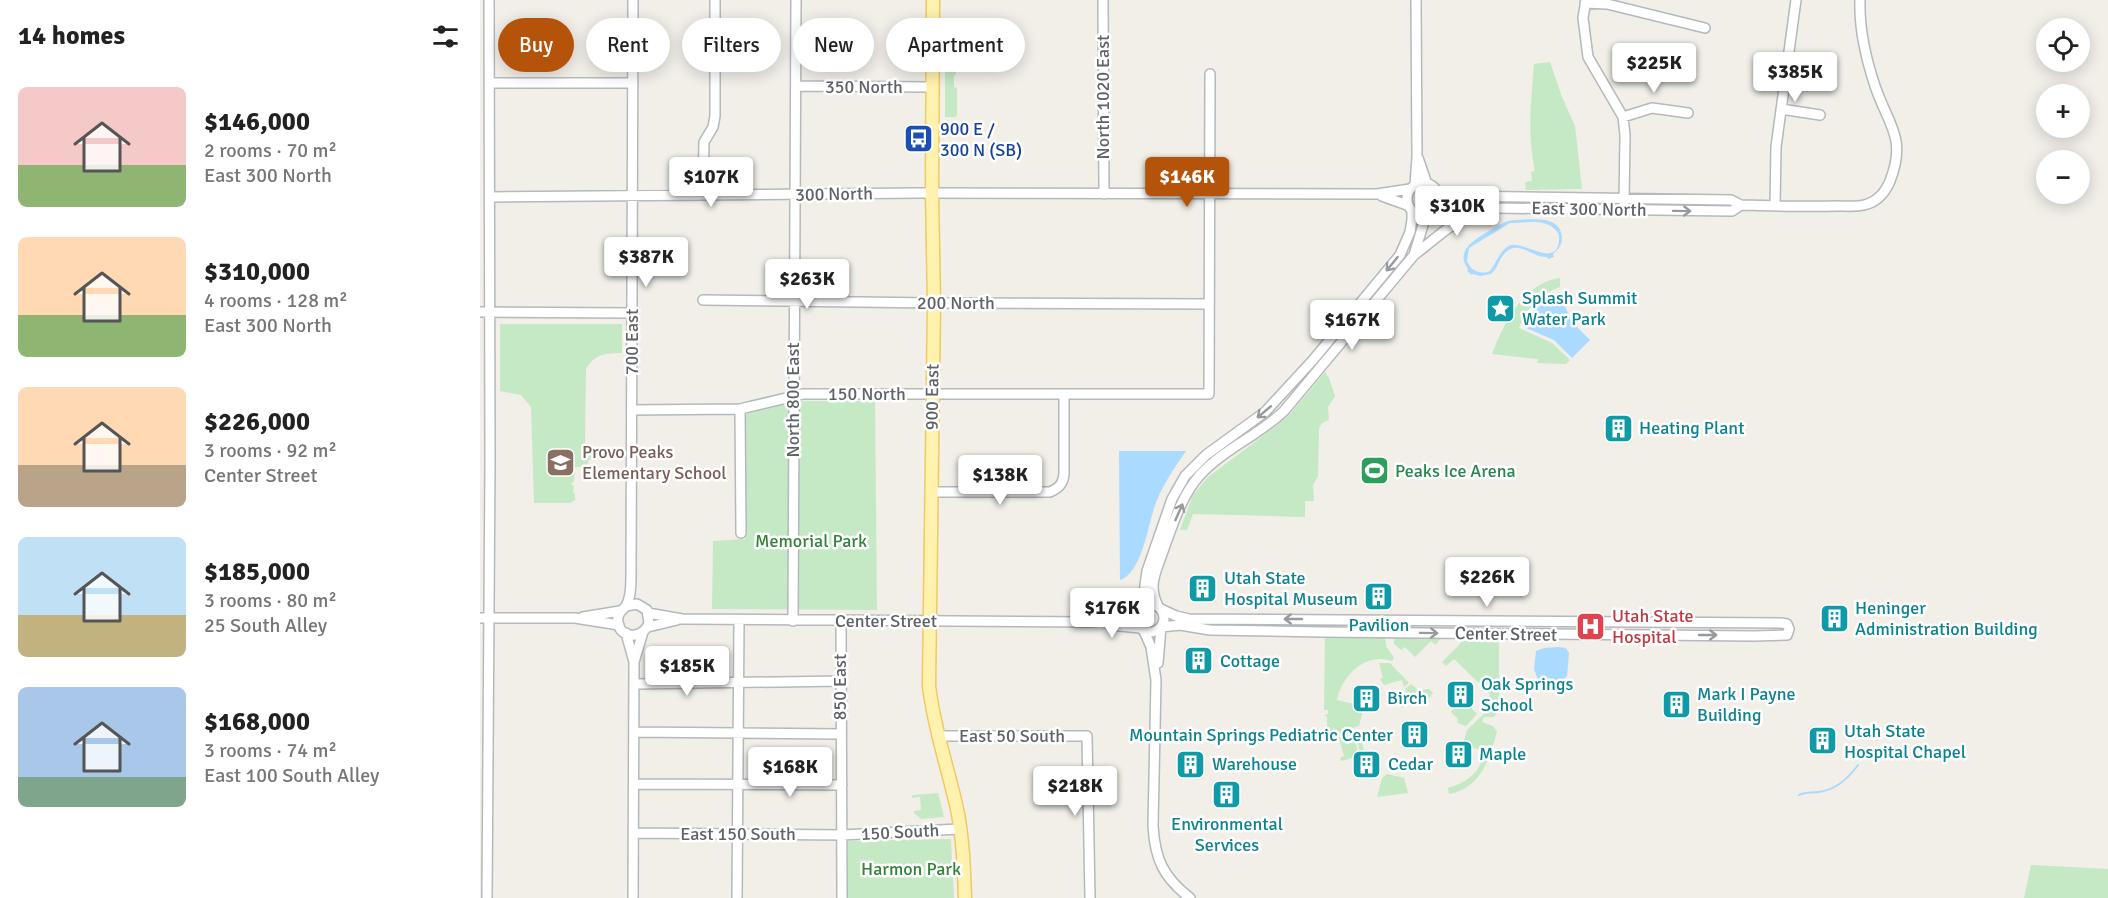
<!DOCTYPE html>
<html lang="en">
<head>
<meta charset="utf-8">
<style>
  body { margin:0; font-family:Signika,sans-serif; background:#f2f2f2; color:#222; height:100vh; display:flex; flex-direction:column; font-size:22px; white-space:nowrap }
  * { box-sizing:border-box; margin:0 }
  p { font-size:20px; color:#767676 }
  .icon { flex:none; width:33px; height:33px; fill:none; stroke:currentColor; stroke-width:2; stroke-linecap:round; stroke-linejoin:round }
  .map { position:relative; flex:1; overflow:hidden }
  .panel { display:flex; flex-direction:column; background:#fff; width:480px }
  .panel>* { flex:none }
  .hud { position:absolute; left:18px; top:18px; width:570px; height:54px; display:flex; gap:12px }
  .controls { position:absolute; left:1556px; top:18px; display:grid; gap:12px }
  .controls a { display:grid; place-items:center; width:54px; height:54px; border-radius:50%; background:#fff; box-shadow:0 3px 15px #0003; font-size:30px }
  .price { position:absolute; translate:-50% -51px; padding:0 14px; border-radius:6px; background:#fff; color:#222; font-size:20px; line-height:39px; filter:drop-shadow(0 2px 3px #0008) }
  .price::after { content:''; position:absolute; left:50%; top:36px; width:18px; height:14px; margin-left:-9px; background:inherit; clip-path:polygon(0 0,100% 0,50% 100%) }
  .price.current { background:#b45309; color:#fff }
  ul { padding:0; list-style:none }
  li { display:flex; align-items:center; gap:18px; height:150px; padding:0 18px }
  li span { display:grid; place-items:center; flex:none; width:168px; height:120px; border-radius:9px; color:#555 }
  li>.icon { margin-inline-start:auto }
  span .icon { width:72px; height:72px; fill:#fffc; stroke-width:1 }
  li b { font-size:26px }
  h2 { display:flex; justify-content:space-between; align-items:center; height:72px; padding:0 18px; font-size:26px }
  .chip { padding:0 21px; border-radius:27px; background:#fff; box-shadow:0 3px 15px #0003; font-size:21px; line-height:54px }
  .chip.current { background:#b45309; color:#fff }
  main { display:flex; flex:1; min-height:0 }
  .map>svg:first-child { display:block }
  .green { fill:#c5e8c5 }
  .water { fill:#aadaff; fill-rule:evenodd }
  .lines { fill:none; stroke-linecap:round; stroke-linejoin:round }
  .stream { stroke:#aadaff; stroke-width:2 }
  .minor-casing { stroke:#b5b8bc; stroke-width:12 }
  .major-casing { stroke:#f2c960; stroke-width:15 }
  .minor { stroke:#fff; stroke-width:9 }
  .major { stroke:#fff2af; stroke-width:12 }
  .oneway { stroke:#979a9d }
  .labels { text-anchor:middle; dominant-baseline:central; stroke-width:5; stroke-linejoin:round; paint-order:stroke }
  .street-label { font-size:18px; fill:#5f6368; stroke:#fff }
  .transit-label { font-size:18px; fill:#164399; stroke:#fff; text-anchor:start }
  .culture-label { font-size:18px; fill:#0d838f; stroke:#fff; text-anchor:start }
  .education-label { font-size:18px; fill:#785e54; stroke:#fff; text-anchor:start }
  .leisure-label { font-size:18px; fill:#27864d; stroke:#fff; text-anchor:start }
  .park-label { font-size:18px; fill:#348238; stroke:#fff }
  .health-label { font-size:18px; fill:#be3a42; stroke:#fff; text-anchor:start }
</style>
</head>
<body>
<main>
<section class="panel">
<h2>14 homes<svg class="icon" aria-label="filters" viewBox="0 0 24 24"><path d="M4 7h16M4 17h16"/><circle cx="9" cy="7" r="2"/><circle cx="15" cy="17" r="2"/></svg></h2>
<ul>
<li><span style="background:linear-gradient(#f6c9c9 65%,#8fb573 0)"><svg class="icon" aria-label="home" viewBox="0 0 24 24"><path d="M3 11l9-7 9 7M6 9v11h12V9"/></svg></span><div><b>$146,000</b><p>2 rooms · 70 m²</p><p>East 300 North</p></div></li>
<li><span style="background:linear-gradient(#ffd9b3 65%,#8fb573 0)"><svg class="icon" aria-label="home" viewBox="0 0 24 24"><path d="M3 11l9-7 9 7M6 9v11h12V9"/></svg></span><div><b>$310,000</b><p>4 rooms · 128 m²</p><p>East 300 North</p></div></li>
<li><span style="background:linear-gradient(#ffd9b3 65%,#b9a48a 0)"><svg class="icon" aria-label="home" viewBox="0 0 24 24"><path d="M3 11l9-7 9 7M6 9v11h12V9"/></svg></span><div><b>$226,000</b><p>3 rooms · 92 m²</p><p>Center Street</p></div></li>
<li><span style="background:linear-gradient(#bfe0f5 65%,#c2b280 0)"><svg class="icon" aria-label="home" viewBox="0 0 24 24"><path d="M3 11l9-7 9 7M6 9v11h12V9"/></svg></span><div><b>$185,000</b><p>3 rooms · 80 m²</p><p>25 South Alley</p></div></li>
<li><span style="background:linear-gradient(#a9c7e8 75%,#7fa58c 0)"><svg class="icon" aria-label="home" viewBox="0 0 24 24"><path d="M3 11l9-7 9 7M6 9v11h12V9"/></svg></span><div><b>$168,000</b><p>3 rooms · 74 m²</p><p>East 100 South Alley</p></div></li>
</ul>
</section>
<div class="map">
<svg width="1628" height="898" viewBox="0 0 1628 898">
  <rect width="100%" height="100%" fill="#f1efe8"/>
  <!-- green -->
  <path class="green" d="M465,45H474L477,48L476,75H474V87L477,88V115L475,117H465Z
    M1070,62L1082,97L1095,126L1102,189L1046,190L1045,182L1052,181L1051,172L1055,171C1047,134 1051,102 1054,64Z
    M1080,278V287C1060,294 1046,308 1039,328L1072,343L1090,360L1086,364L1057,363L1058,359L1012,354C1024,323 1043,283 1080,278Z
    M20,324H142V353C126,353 114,354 106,369L105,442L112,456L108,462V467H95L94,481L91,484L94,486L93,492L95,494V500L90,503H54L51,407L41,395L20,391Z
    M845,372L849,378L855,396L848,407L849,420L842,423L839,428L838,476L833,485L834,501H825V517L713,514L707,530H700L713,495L728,477L795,427L810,414Z
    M323,401H395L397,610L232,609L233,541L265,539L264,414L299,404Z
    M845,636H905L906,646L914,658L912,661C885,652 862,676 857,700L878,705L883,710L879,726L872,728L878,752H880L876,735L880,734L884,751L879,756L861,761L860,758L864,756L857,732L845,735L844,727H847V717L844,715L848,714V710H844Z
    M962,636L956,645L951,641L935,657L925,647L921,650L914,644V637Z
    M980,637H1019V707H1011L1007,699L1010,695L1006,690L974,659L966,666L962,662L980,644Z
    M899,663H910L929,683L924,687L922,680L904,685L900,679L903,678Z
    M931,684L938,690L949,689L953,693L946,703L943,700L938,705L931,699L922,708L916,699L927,696L925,689Z
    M980,697L997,714L986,726L977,723L978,719L971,712L976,706L974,703Z
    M1010,708H1019V712L1013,717H1004L1002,722L1013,726L1017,732C1009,760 1001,788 969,794L968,788C989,782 1000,772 1005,751L986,746L983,743L987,730Z
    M907,774L924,778L928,793L897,797L902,778Z
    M458,793L464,817L441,819L434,813V811L441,810L440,797L432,798V795Z
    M471,839L474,898H368V841Z
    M1551,865L1628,869V898H1544Z"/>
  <!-- water -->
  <path class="water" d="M1034,220C1050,220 1081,214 1082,238C1082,245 1078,250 1073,254L1074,257L1068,259L1067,257C1052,258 1039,239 1025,253C1019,259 1018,268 1011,274L1000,276L993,274L992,275L987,271L988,269C975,251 993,241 1007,232C1016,227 1024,221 1034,220ZM1030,223C1047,223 1070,217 1079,235C1081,272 1045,241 1031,245C1020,249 1017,262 1010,271C1000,275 991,271 987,261L989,248Z
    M1079,292L1092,322L1110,340L1092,358L1074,340L1044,327C1051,311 1063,299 1079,292Z
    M639,451H706C695,467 684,483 677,500C668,521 663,573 640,580Z
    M1079,647L1086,648L1089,653L1087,676C1080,684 1069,686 1059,683L1054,669L1056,651L1064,648Z"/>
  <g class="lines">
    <!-- stream -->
    <path class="stream" d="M1319,795C1326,792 1331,793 1338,792C1356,790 1368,779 1378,765"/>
    <defs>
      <path id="minor" d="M623,0L624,194
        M1106,0L1103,18L1108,57L1143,117L1145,135L1144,203
        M1105,3L1127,4L1225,28
        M9,83H153
        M316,86L452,87
        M1301,109L1340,115
        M1143,117L1172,108L1208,113
        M938,158L947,184
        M927 199a16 16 0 1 1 32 0a16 16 0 1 1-32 0Z
        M935,185L937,157L936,0
        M957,192L969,196L1251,200L1261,205C1293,206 1325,207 1357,206C1366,206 1376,207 1384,205C1397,202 1405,193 1410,181C1427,137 1408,125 1395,86C1386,59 1379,28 1380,0
        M223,195L224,142L233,127L235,116V0
        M902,196L927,205
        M10,197L439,193L897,194L930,189
        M1295,206L1296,147L1316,0
        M957,207L975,205L1016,208L1252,211L1261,205
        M934,255C957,238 975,218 1004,211
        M223,300L454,303L729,304
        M0,312L152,313
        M260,409L261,533
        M152,410L260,409L323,394H729L730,74
        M451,492H570C579,488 583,484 584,474V394
        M656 618a14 14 0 1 1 28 0a14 14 0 1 1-28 0Z
        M146,606L157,604L167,610L169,623C162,642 135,638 138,617C139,611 143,610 146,606C151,598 151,585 151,577L153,0
        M678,606C668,586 675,574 682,554C692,527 701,496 720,475C744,449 779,435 804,411L934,255L946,215
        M662,607L667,571L692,499L705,476L726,455L785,412L833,360L920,255L930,232L932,220V211
        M681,609L696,616L709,619L1301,623L1307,624L1309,629L1307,635L1274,636L842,632L730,630L700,625L681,627
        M168,613L202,619L610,622L645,618L657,613
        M103,617L140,611
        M0,618H95L139,625
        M313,621L316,0
        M361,621L362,898
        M630,625L660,628
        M168,627L197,620
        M664,631L671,647L676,680L673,826C675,859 683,877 710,898
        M146,633L154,662L153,898
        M154,662L163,632
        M678,663L681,627
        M155,684L361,681
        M155,732L360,734
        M457,736H607L610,898
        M155,784L362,785
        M154,833L362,835L479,829
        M7,898L10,462L9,0
        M257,898L259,620"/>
      <path id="major" d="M453,0L452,193L454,303L449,686C454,729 468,768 477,809C483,838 484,869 485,898"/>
    </defs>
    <!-- minor casing -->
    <use href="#minor" class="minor-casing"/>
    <!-- major casing -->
    <use href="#major" class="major-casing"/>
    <!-- minor -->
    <use href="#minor" class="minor"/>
    <!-- major -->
    <use href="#major" class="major"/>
  </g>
  <!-- one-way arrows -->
  <defs><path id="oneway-shaft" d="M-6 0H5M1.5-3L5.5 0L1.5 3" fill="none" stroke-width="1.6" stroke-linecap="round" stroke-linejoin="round" transform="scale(1.5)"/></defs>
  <g class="oneway">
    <use href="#oneway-shaft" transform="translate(1202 211) rotate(1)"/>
    <use href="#oneway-shaft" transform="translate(912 264) rotate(129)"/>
    <use href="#oneway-shaft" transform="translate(784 412) rotate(140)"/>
    <use href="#oneway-shaft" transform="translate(699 512) rotate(-66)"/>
    <use href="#oneway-shaft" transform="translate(813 619) rotate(-180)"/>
    <use href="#oneway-shaft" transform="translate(949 633) rotate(1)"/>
    <use href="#oneway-shaft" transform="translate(1228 635)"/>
  </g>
  <!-- icons -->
  <defs>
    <symbol id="bus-square" viewBox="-11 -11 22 22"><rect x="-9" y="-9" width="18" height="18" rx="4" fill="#1a4fb4" stroke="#fff"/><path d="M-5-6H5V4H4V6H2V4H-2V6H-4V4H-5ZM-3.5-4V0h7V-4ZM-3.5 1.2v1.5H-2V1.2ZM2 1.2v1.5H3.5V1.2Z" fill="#fff"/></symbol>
    <symbol id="sight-square" viewBox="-11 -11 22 22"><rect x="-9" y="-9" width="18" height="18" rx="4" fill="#0f9aa8" stroke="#fff"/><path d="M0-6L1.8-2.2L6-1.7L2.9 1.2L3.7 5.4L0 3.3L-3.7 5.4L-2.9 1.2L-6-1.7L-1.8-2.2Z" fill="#fff"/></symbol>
    <symbol id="building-square" viewBox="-11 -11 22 22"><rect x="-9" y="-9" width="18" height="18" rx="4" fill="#0f9aa8" stroke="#fff"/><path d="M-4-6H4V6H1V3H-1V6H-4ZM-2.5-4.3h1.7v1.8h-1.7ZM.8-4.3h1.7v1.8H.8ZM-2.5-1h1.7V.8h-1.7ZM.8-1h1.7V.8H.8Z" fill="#fff"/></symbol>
    <symbol id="school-square" viewBox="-11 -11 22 22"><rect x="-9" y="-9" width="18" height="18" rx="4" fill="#8d6e63" stroke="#fff"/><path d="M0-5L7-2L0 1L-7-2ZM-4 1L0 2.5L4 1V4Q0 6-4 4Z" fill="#fff"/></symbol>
    <symbol id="stadium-square" viewBox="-11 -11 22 22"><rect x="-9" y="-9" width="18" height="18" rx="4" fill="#2e9e5b" stroke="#fff"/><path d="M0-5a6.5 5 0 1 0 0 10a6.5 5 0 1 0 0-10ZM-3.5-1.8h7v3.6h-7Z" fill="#fff"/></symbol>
    <symbol id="hospital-square" viewBox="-11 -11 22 22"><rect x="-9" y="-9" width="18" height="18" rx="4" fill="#e0444e" stroke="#fff"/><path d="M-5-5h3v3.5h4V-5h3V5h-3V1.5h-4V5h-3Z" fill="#fff"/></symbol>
  </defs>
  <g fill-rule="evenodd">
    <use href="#bus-square" x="422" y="122" width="33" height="33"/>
    <use href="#sight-square" x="1004" y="292" width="33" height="33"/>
    <use href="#building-square" x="1122" y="412" width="33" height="33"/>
    <use href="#school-square" x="64" y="446" width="33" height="33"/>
    <use href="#stadium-square" x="878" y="454" width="33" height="33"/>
    <use href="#building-square" x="706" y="572" width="33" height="33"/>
    <use href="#building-square" x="882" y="580" width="33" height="33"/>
    <use href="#building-square" x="1338" y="602" width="33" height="33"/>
    <use href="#hospital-square" x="1094" y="610" width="33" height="33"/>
    <use href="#building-square" x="702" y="644" width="33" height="33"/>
    <use href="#building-square" x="964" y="678" width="33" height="33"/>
    <use href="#building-square" x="870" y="682" width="33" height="33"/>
    <use href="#building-square" x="1180" y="688" width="33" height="33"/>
    <use href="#building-square" x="918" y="718" width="33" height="33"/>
    <use href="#building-square" x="1326" y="724" width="33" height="33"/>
    <use href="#building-square" x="962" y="738" width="33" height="33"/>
    <use href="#building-square" x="694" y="748" width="33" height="33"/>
    <use href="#building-square" x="870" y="748" width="33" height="33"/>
    <use href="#building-square" x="730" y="778" width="33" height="33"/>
  </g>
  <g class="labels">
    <!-- street labels -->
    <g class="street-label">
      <text x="384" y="87">350 North</text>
      <text transform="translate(623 97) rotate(-90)">North 1020 East</text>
      <text transform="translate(354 194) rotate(-1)">300 North</text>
      <text transform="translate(1109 209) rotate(1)">East 300 North</text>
      <text x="476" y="303">200 North</text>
      <text transform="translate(152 342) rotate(-90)">700 East</text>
      <text x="387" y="394">150 North</text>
      <text transform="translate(452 397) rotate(-89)">900 East</text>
      <text transform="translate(313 400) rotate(-90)">North 800 East</text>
      <text x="406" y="621">Center Street</text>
      <text transform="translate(1026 634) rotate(1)">Center Street</text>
      <text transform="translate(360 687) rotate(-90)">850 East</text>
      <text x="532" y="736">East 50 South</text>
      <text transform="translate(420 832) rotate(-3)">150 South</text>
      <text x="258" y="834">East 150 South</text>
    </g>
    <!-- transit labels -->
    <g class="transit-label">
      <text x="460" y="129">900 E /<tspan x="460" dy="21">300 N (SB)</tspan></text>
    </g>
    <!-- culture labels -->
    <g class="culture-label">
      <text x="1042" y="298">Splash Summit<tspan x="1042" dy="21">Water Park</tspan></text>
      <text x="1159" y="428">Heating Plant</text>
      <text x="744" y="578">Utah State<tspan x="744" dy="21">Hospital Museum</tspan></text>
      <text x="1375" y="608">Heninger<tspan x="1375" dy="21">Administration Building</tspan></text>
      <text x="899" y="625" text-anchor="middle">Pavilion</text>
      <text x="740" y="661">Cottage</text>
      <text x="1001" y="684">Oak Springs<tspan x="1001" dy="21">School</tspan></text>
      <text x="1217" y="694">Mark I Payne<tspan x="1217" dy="21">Building</tspan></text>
      <text x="907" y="698">Birch</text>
      <text x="1364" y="731">Utah State<tspan x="1364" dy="21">Hospital Chapel</tspan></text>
      <text x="913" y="735" text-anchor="end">Mountain Springs Pediatric Center</text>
      <text x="999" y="754">Maple</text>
      <text x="732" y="764">Warehouse</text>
      <text x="908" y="764">Cedar</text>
      <text x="747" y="824" text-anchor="middle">Environmental<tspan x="747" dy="21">Services</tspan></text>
    </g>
    <!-- education labels -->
    <g class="education-label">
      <text x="102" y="452">Provo Peaks<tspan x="102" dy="21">Elementary School</tspan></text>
    </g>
    <!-- leisure labels -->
    <g class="leisure-label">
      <text x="915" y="471">Peaks Ice Arena</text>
    </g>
    <!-- park labels -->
    <g class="park-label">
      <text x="331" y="541">Memorial Park</text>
      <text x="431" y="869">Harmon Park</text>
    </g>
    <!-- health labels -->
    <g class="health-label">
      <text x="1132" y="616">Utah State<tspan x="1132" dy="21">Hospital</tspan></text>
    </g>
  </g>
</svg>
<div class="controls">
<a><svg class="icon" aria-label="locate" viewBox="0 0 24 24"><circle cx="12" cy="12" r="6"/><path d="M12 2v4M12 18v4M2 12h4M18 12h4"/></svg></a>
<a>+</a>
<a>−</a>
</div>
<b class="price" style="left:1174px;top:94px">$225K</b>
<b class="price" style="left:1315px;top:103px">$385K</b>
<b class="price" style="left:231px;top:208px">$107K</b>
<b class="price current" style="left:707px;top:208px">$146K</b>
<b class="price" style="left:977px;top:237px">$310K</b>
<b class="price" style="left:166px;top:288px">$387K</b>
<b class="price" style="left:327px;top:310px">$263K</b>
<b class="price" style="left:872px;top:351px">$167K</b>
<b class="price" style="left:520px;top:506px">$138K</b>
<b class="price" style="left:1007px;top:608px">$226K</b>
<b class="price" style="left:632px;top:639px">$176K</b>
<b class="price" style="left:207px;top:697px">$185K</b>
<b class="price" style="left:310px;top:798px">$168K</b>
<b class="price" style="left:595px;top:817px">$218K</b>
<div class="hud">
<a class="chip current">Buy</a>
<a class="chip">Rent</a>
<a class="chip">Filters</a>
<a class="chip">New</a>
<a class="chip">Apartment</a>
</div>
</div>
</main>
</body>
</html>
